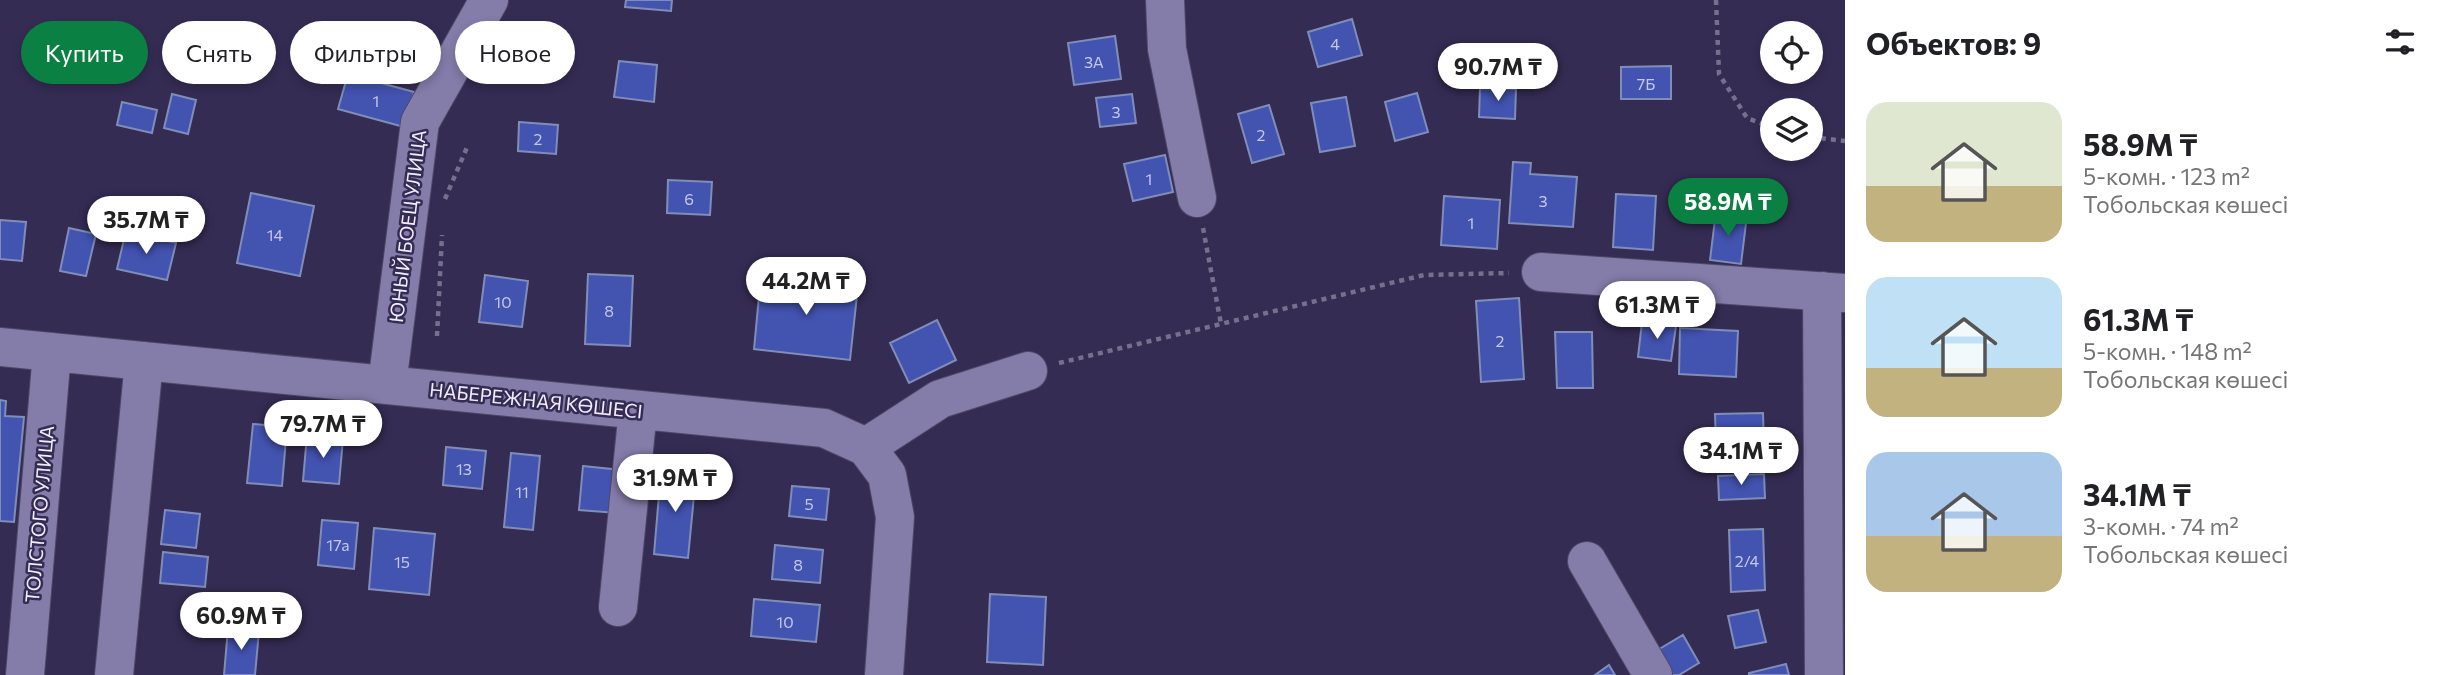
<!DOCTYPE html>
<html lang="ru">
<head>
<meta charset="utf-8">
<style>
  body { margin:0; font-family:Commissioner,sans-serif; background:#f2f2f2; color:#202124; height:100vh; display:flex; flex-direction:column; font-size:26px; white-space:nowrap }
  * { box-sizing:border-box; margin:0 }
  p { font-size:23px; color:#757577 }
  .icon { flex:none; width:38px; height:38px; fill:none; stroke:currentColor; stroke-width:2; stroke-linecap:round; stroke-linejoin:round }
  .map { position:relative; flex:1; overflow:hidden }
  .side { display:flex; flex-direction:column; background:#fff; width:595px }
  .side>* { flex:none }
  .guide { position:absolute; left:21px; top:21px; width:665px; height:63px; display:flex; gap:14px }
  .buttons { position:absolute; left:1760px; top:21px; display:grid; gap:14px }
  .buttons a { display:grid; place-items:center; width:63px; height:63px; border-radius:50%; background:#fff; box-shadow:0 4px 10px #0003; font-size:35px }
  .price { position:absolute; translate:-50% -60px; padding:0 16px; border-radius:24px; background:#fff; color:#222; font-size:23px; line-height:46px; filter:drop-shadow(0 2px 4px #0008) }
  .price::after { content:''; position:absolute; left:50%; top:42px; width:21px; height:16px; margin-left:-10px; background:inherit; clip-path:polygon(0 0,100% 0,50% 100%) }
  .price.selected { background:#0b8043; color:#fff }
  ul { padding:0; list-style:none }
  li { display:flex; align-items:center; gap:21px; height:175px; padding:0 21px }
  li span { display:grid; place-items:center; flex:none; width:196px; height:140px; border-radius:21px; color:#555 }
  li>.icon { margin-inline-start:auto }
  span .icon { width:84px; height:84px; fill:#fffc; stroke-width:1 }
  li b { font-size:30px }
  h2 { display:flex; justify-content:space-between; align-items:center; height:84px; padding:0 21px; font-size:30px }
  .pill { padding:0 24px; border-radius:32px; background:#fff; box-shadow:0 4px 10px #0003; font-size:24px; line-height:63px }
  .pill.selected { background:#0b8043; color:#fff }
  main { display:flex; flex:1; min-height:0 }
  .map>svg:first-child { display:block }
  .building { fill:#4353b0; stroke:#808db9; stroke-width:2 }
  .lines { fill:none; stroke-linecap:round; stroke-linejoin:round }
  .minor-casing { stroke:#4f4867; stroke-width:40 }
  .path { stroke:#76708f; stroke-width:4.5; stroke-dasharray:5 5; stroke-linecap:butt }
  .minor { stroke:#847ca9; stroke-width:38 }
  .labels { text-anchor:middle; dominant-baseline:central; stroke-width:5; stroke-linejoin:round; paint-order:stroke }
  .number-label { font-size:16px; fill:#c5c7ea }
  .street-label { font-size:19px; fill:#f0eefe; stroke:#342c53 }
</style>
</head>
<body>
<main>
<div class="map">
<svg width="1845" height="675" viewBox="0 0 1845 675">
  <rect width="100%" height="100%" fill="#342c53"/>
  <!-- building -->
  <path class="building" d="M626,0H672L671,11L625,7Z
    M1352,19L1362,55L1318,67L1308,32Z
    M1115,36L1121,79L1074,85L1068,43Z
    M619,61L657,65L654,102L614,97Z
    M1671,66V99H1621V67Z
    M348,74L414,92L404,127L338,109Z
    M1480,88L1516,89L1515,119L1479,117Z
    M1417,93L1428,132L1395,141L1385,102Z
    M172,94L196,100L188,134L164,128Z
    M1132,94L1136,123L1100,127L1096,98Z
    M1346,97L1355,146L1320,152L1311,103Z
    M122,102L157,110L152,133L117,125Z
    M1269,105L1284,154L1252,163L1238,114Z
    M519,122L558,125L556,154L518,151Z
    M1165,155L1173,192L1133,201L1124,164Z
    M1513,162L1531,163L1530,174L1577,177L1573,227L1509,223Z
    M668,180L712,182L710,215L667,213Z
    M251,193L314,206L300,276L237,263Z
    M1616,194L1656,196L1653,250L1613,247Z
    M1444,196L1500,200L1497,249L1441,245Z
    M1716,211L1747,215L1741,264L1710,260Z
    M0,220L26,222L22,261L0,259Z
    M69,228L96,234L86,276L60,271Z
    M126,231L176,243L167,280L117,269Z
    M588,274L633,276L630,346L585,344Z
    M485,275L528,281L522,327L479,322Z
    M761,275L858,286L850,360L754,349Z
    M1519,298L1524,379L1481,382L1476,301Z
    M937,320L956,360L909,383L890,343Z
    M1642,322L1676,326L1671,361L1638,357Z
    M1680,328L1738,331L1736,377L1679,374Z
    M1555,332H1592L1593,388H1557Z
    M0,400L6,401L5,416L24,417L14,522L0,521Z
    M1763,413L1764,445L1716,446L1715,414Z
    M253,424L287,427L282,486L247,483Z
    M307,435L343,439L339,484L303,481Z
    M446,447L486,451L482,489L443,485Z
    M511,453L540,456L533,530L504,527Z
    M583,466L621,470L617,513L579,510Z
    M661,471L696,475L688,558L654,554Z
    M1764,474L1765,498L1719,500L1718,476Z
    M792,486L829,489L826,520L789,516Z
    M165,510L200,514L196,548L161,544Z
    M322,520L358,523L354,569L318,565Z
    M374,528L435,534L429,595L369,589Z
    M1763,529L1765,590L1731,592L1729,530Z
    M775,545L823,550L820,583L772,579Z
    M163,552L208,557L205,587L160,583Z
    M990,594L1046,597L1043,665L987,662Z
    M754,599L820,605L816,642L751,636Z
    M1758,610L1766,642L1735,648L1728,616Z
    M228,628L259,631L255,675H224Z
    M1683,635L1699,663L1679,675H1671L1656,651Z
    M1786,664L1789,675H1749V673Z
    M1609,665L1615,675H1595Z"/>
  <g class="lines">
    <defs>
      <path id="minor" d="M1165,0L1167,49L1197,198
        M1541,272L1845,293
        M1822,291L1824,675
        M0,347L824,428L866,447L887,475L895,517L884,675
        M387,385L420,122L489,0
        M866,447L940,399L1028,371
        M1587,561L1653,675
        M618,607L638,410
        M25,675L52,352
        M114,675L144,361"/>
    </defs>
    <!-- minor casing -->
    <use href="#minor" class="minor-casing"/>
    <!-- path -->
    <path class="path" d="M1716,0L1719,74L1747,118L1773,128
      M1811,137L1845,141
      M445,199L468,145
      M1203,228L1221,324
      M437,336L442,235
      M1059,363L1424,275L1509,273"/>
    <!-- minor -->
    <use href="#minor" class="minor"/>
  </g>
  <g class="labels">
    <!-- number labels -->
    <g class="number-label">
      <text x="1335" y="43">4</text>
      <text x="1094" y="61">3А</text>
      <text x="1646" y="83">7Б</text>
      <text x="376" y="100">1</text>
      <text x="1116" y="111">3</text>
      <text x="1261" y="134">2</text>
      <text x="538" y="138">2</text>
      <text x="1149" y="178">1</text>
      <text x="689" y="198">6</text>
      <text x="1543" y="200">3</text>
      <text x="1471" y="222">1</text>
      <text x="275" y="234">14</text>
      <text x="503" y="301">10</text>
      <text x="609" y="310">8</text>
      <text x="1500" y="340">2</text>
      <text x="464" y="468">13</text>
      <text x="522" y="491">11</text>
      <text x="809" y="503">5</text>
      <text x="338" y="544">17а</text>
      <text x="1747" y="560">2/4</text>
      <text x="402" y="561">15</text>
      <text x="798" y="564">8</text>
      <text x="785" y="621">10</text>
    </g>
    <!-- street labels -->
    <g class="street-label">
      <text transform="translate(407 226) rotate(-83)">ЮНЫЙ БОЕЦ УЛИЦА</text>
      <text transform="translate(536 400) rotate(6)">НАБЕРЕЖНАЯ КӨШЕСІ</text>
      <text transform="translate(39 514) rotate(-85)">ТОЛСТОГО УЛИЦА</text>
    </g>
  </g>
</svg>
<div class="buttons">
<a><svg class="icon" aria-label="locate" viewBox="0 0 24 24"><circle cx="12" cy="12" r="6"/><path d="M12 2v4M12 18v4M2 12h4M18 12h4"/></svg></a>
<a><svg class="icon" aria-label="layers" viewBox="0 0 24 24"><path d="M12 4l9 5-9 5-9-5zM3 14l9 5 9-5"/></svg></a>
</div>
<b class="price" style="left:1498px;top:103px">90.7M ₸</b>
<b class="price selected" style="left:1728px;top:238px">58.9M ₸</b>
<b class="price" style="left:146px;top:256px">35.7M ₸</b>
<b class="price" style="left:806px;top:317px">44.2M ₸</b>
<b class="price" style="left:1657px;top:341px">61.3M ₸</b>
<b class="price" style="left:323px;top:460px">79.7M ₸</b>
<b class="price" style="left:1741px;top:487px">34.1M ₸</b>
<b class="price" style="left:675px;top:514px">31.9M ₸</b>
<b class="price" style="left:241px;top:652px">60.9M ₸</b>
<div class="guide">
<a class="pill selected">Купить</a>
<a class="pill">Снять</a>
<a class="pill">Фильтры</a>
<a class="pill">Новое</a>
</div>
</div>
<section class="side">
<h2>Объектов: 9<svg class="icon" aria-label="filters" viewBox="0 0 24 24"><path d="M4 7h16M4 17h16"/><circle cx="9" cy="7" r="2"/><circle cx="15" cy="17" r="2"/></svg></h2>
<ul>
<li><span style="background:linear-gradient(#dfe7d0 60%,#c2b280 0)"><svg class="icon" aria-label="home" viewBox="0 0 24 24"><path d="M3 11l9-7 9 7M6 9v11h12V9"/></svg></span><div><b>58.9M ₸</b><p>5-комн. · 123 m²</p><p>Тобольская көшесі</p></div></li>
<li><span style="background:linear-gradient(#bfe0f5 65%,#c2b280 0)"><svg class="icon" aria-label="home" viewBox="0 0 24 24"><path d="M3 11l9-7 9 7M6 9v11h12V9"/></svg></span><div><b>61.3M ₸</b><p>5-комн. · 148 m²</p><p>Тобольская көшесі</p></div></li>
<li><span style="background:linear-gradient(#a9c7e8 60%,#c2b280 0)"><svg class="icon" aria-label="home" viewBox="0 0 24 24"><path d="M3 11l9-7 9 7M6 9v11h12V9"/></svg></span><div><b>34.1M ₸</b><p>3-комн. · 74 m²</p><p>Тобольская көшесі</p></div></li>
</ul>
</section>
</main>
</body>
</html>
